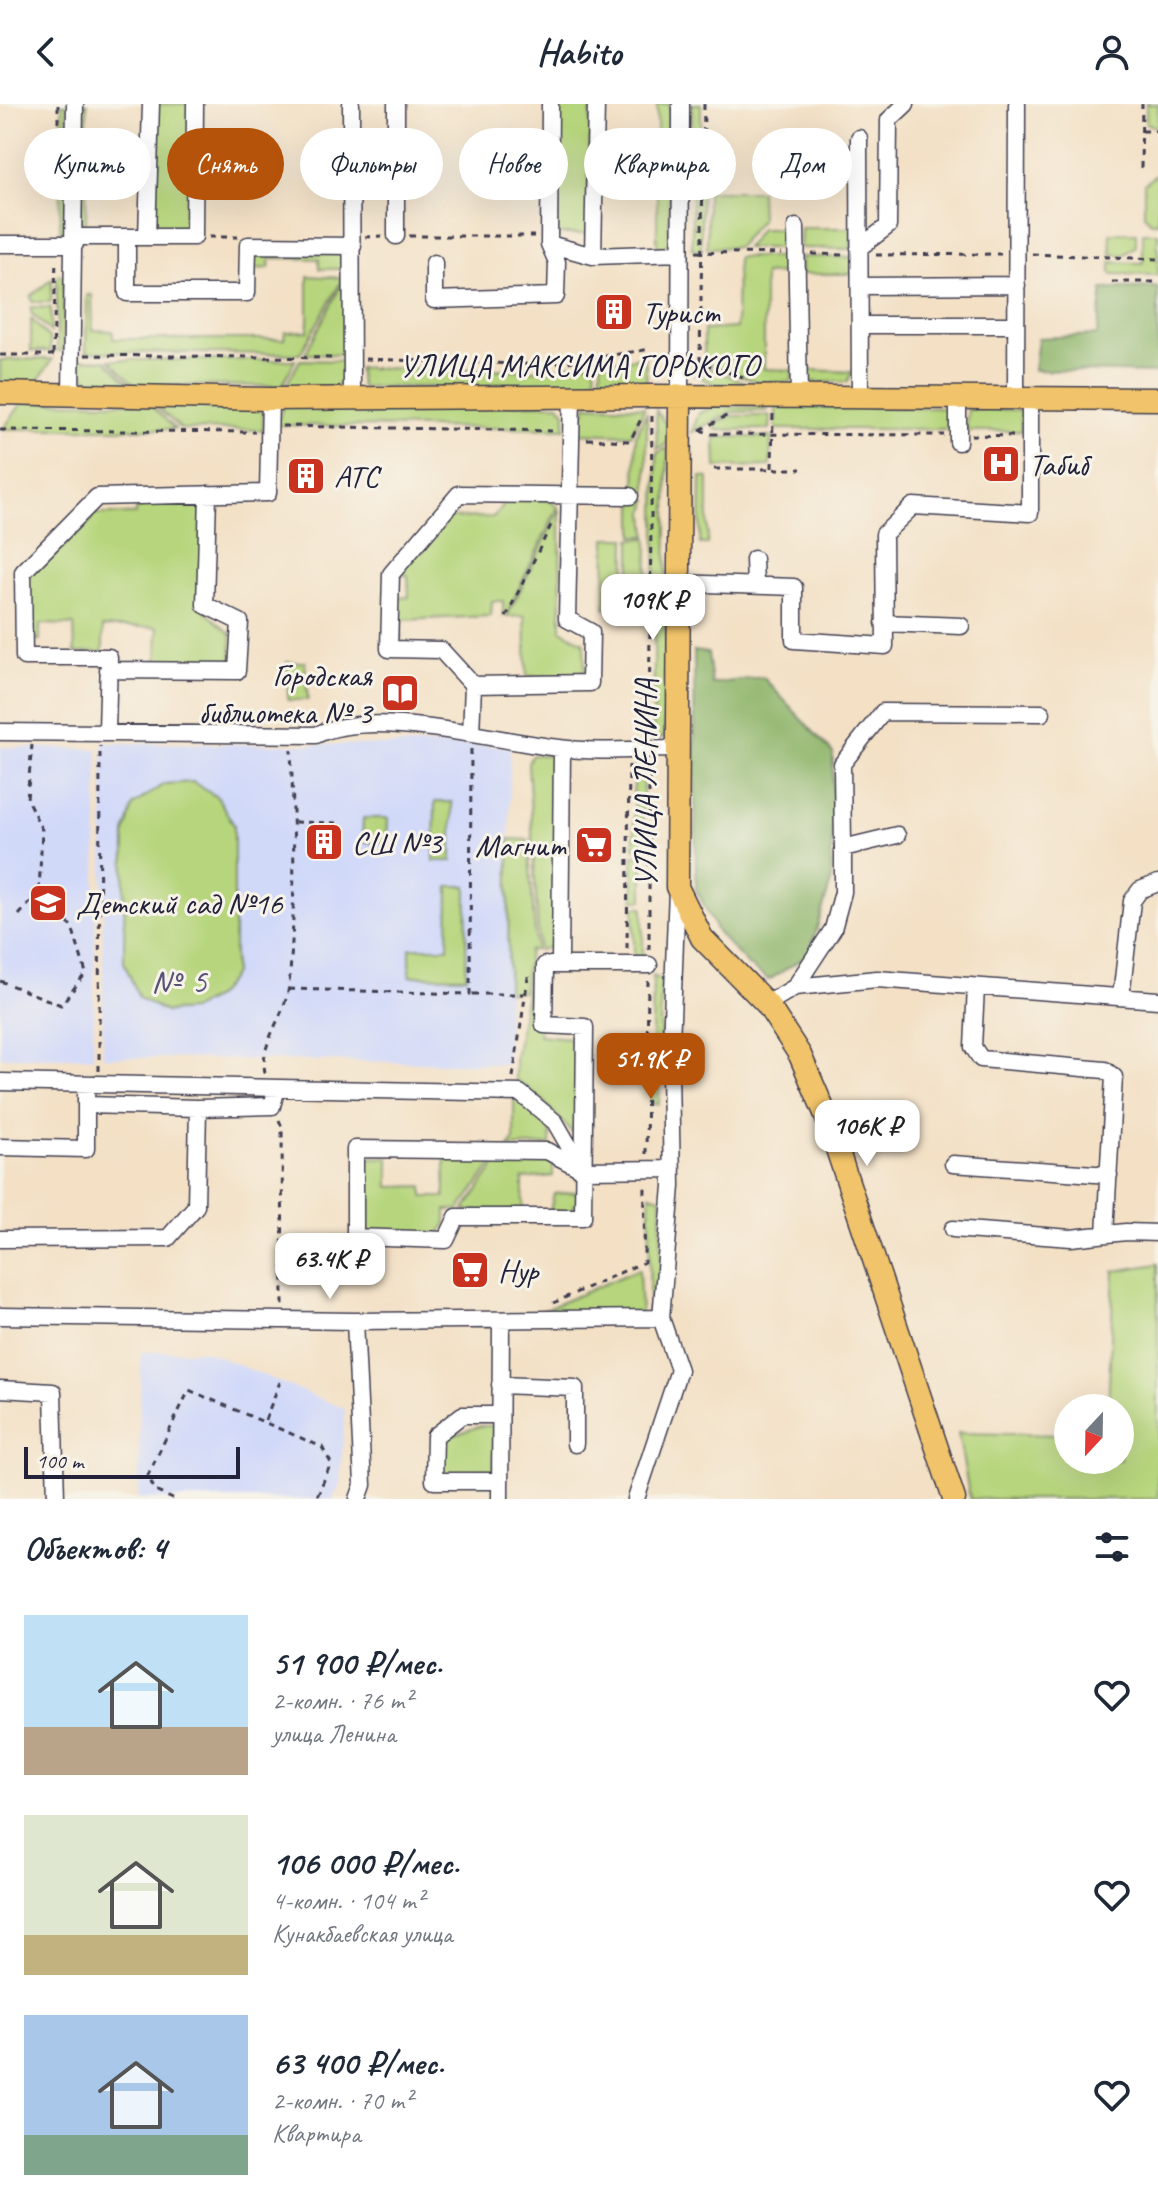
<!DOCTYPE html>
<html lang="ru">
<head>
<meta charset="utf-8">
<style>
  body { margin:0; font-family:Caveat,sans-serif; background:#f6f6f7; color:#1f2937; height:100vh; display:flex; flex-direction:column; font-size:30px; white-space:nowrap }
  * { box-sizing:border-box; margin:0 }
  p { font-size:26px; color:#747a83 }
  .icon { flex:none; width:44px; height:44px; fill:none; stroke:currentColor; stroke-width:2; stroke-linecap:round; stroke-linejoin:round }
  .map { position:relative; height:1395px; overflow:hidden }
  .side { display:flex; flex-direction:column; background:#fff; flex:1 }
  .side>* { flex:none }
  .guide { position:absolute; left:24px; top:24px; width:1110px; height:72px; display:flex; gap:16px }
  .needle { width:52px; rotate:202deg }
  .buttons { position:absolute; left:1054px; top:1290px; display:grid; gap:16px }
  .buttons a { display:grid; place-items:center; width:80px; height:80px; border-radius:50%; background:#fff; box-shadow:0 8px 32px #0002; font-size:40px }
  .scale { position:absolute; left:24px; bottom:20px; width:216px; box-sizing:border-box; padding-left:8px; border:4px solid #22223b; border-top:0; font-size:22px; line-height:28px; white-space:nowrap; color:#22223b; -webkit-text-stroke:6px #f7f3e8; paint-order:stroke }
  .price { position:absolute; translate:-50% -68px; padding:0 18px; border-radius:16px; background:#fff; color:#222; font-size:26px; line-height:52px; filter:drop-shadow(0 2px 4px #0008) }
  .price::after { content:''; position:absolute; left:50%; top:48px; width:24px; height:18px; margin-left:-12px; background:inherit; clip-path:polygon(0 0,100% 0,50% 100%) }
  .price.active { background:#b45309; color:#fff }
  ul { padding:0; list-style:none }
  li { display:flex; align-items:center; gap:24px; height:200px; padding:0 24px }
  li span { display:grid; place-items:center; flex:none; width:224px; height:160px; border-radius:0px; color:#555 }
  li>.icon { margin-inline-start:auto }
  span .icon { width:96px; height:96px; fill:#fffc; stroke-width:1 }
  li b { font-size:34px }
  h2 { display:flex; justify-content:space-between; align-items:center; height:96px; padding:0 24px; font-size:34px }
  .tag { padding:0 28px; border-radius:36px; background:#fff; box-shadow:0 8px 32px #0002; font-size:28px; line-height:72px }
  .tag.active { background:#b45309; color:#fff }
  header { display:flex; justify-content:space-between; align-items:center; height:104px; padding:0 24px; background:#fff; font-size:36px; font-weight:700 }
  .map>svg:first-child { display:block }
  .built { fill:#d1d9f9 }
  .green { fill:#b6d57c; stroke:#6c7c5c; stroke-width:2 }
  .forest { fill:#90b66c; stroke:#596c54; stroke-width:2 }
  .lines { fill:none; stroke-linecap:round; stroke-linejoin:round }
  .minor-casing { stroke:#413e50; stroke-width:19 }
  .major-casing { stroke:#413e50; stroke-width:25 }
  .path { stroke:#413e50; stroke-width:3; stroke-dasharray:6 6; stroke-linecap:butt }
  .minor { stroke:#fff; stroke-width:16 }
  .major { stroke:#f1c36a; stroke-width:22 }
  .labels { text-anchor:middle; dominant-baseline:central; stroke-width:6; stroke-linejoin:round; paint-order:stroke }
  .poi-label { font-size:32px; fill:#22223b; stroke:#f7f3e8; text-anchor:start }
  .street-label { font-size:32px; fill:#22223b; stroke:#f7f3e8 }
  .neighbourhood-label { font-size:34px; letter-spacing:2px; fill:#565278; stroke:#f7f3e8 }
</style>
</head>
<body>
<header><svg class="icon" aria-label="back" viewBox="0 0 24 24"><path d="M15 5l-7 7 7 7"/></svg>Habito<svg class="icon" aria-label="person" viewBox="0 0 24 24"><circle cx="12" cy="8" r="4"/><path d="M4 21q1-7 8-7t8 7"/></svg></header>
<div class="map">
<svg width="1158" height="1395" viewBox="0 0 1158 1395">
  <rect width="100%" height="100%" fill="#f7f3e8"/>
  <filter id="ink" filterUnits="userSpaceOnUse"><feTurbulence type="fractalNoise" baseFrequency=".0125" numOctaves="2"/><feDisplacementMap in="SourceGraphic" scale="16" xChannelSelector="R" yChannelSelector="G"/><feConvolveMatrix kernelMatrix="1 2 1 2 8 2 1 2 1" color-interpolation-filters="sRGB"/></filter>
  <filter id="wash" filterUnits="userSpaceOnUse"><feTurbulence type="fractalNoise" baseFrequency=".006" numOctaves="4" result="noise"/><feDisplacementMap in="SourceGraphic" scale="32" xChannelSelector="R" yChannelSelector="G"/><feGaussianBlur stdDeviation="1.8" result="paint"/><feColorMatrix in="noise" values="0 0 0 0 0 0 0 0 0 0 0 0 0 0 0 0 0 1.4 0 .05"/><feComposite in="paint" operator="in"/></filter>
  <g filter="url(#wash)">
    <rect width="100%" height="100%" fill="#f3e0c5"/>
    <!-- built -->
    <path class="built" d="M103,639L510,642L507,960L103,953Z
      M0,643L98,645L93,953H0Z
      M205,1247L345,1305L340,1381L333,1395H138L141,1248Z"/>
    <!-- green -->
    <path class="green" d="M62,0H67L65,128H60Z
      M81,0H87L86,130H80Z
      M156,0H191L189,129H155Z
      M554,0H591L587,130H553Z
      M657,0H669V138L661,146L657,140Z
      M692,0H701V145H692Z
      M1146,0H1158V24L1146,19Z
      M1158,69V118H1151L1144,111V80Z
      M707,87H760L761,115L737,143L707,144Z
      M801,124H852L851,145L800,144Z
      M760,125H792L791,144H746Z
      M1110,129H1136V142L1124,151L1111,150Z
      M1143,129H1158V171L1111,170V158L1143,159Z
      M256,149L342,150L347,165H319V155L270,154L269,164L251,165Z
      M737,153H792L793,169L764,170V265L791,266L793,273L789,278H758L704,258V226L736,224Z
      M801,153H852V170H801Z
      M57,171H63V247H57Z
      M308,172L343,174L300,250L86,248L87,191H92L93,226L113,227V235H284L285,228L308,227Z
      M345,174L347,251L305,250Z
      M52,175L51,198H32L31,192Z
      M31,203L51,204V228L31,209Z
      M31,215L50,235V247H31Z
      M645,253L647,280L601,283V258Z
      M53,255L35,281H0V256Z
      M80,255L106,256L130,280H93L81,268Z
      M110,256H295L282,282L135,281Z
      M300,256L347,257L346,272L336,283L286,282Z
      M595,258L596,283H361L358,264L552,266L571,260Z
      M693,263L710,264L754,282L716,281L694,270Z
      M808,266L852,268L847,278H809Z
      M23,298L149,299L175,325H3Z
      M154,300L263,305V326L181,325Z
      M284,300H559L565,308V325L276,321Z
      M587,301L645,303L631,331L577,329Z
      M714,303H767V307L732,308L692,328L699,309Z
      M776,303L946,304L950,325H776Z
      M968,305L1021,306V327H966Z
      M656,306L667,322V340L657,345Z
      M647,308V390L635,389L636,331Z
      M731,312H771L770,325L716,326L713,321Z
      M715,333H771L770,362L716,363Z
      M668,344L664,633L653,637L657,349Z
      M701,373L708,374V440H700Z
      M503,393L549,396L558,403L506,511L503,512V497H492L491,512L402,516L401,535H395L396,494L409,493L408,471H397L449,414L493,413L502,404Z
      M137,395L201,396L206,508L231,530L232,558L227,562L157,564L158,523H103V548L75,549L74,521L40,520V536H28L27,473L84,410H136Z
      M634,395L648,396L645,408L647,432H634Z
      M560,405L561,526L584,538L585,566L578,572H527L525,512L507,513Z
      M606,434H626L625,505H605Z
      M648,434L647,501H631V435Z
      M287,558H305L308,596H288Z
      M532,651H558L556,842L539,846L528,659Z
      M636,655H643V692H633Z
      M193,678L218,694L234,721V870L217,892L191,906L166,908L139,894L124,858L125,729L133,701L164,680Z
      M435,698H452V757H434Z
      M634,700H642L643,743L634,744Z
      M363,714H388L387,739L362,738Z
      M509,735L528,736L536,846H529L523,888H508Z
      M633,751H643V796H634Z
      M449,782H467L466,873L410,872V844H448Z
      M634,803H643V853H634Z
      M529,870H537L539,878V931L570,934L580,945V1025L572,1028L540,994L515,975V955Z
      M653,871L661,877L659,1000H651Z
      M514,994L551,1020L550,1041L509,1043L514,1036Z
      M445,1052L498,1053L459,1106H446V1120L439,1131L369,1130L362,1124L360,1060L366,1054L389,1053V1083L423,1082V1093H445Z
      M501,1053H542L553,1060V1072L523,1075V1107H464Z
      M578,1088V1098L569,1108L550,1107L554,1090Z
      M650,1090L661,1093V1196L654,1208L649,1209Z
      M1158,1160V1395H970L958,1329L1068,1331V1356H1120V1304H1108L1114,1167Z
      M639,1165L641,1213L532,1211Z
      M480,1322H494V1367L488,1373L444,1374L437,1367V1346L444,1334Z"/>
    <!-- forest -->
    <path class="forest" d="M1158,183V269L1034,266L1038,234L1097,231L1103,185Z
      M694,547L708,549L712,580L763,573L833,649L831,778L809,850L769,876L749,862L717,828L696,785Z"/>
  </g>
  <g filter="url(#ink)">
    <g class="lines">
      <defs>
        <path id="minor" d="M351,0L352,293
          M596,0L593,152L680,149
          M859,34L860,293
          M796,123L799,292
          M396,132V0
          M75,133H194L195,0
          M127,133V189H247L248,141L353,142
          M147,133L151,0
          M0,140H75
          M549,140L550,0
          M859,144L888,122L889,16L906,0
          M434,159V196L556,192L557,158L549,140L593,152
          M860,182L1017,181
          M860,221H1016
          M71,290L75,0
          M958,293V338
          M1016,293L1017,0
          M680,294L681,0
          M754,455L755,480
          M676,479L794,483V536L885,542L884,430L913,402L1030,409V293
          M884,519L961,522
          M108,566L237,567L240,518L205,501L208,390
          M473,581L441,546L389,545L391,470L459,390L630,392
          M107,626L109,553H24L23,468L97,393L268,389L270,295
          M0,628L316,631C373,603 495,637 559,644C597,649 638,645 677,645
          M471,630L473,581L590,579L591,528L567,515L572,293
          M843,744L842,660L883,608L1042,609
          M545,861L544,921L585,923L583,1113H457L446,1136L355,1133V1045L547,1047L583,1066L672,1065
          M550,861H649
          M560,861L562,645
          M795,883L877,875L1158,896
          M976,883L973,943L981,955L1105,966L1114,973L1105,1130
          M1121,893L1132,797L1140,786L1158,779
          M767,900L795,883L833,825L843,788V744L897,731
          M0,978L520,989L555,1018L581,1063
          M86,1001L198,1004
          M0,1043L86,1045V981
          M953,1060L1109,1071
          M953,1125L1071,1134L1126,1128L1158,1129
          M0,1135L168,1134L196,1102L198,1004L272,1002L277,984
          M0,1212L355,1217L661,1214
          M355,1217L363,1381L358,1395
          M500,1281L575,1284V1340
          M0,1285L53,1288L56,1395
          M500,1311H462L435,1332L434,1377H500
          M500,1395L501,1218
          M636,1395L679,1266L661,1214L672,1082L670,966L677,785"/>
        <path id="major" d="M0,289L270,295L651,292L1158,295
          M680,294L677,783L702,834L767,900L800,951L825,1009L954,1395"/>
      </defs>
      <!-- minor casing -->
      <use href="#minor" class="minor-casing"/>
      <!-- major casing -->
      <use href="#major" class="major-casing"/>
      <!-- path -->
      <path class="path" d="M704,0L700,258L743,274
        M1142,27H1158
        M58,43V0
        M1141,64L1142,0
        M639,71H653
        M409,132H534
        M209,133H238
        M365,133L382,132
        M696,148L781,150
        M812,150L845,151
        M1032,150L1158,155
        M876,151L1001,150
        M1112,178H1158
        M0,251H57
        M53,251L56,155
        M85,251L337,254
        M365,255L547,261L651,245
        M282,322L558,327
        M0,326L255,328
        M700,326L712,330L944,331
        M700,326L728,311
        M971,331L1016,332
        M587,335L630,337L643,311
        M772,364L773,309
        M714,365H801
        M506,513L553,417
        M649,630L652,309
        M295,718L339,719
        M19,811L39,788
        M627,845L629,661
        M649,846V661
        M0,877L61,901L86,869L72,823L39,788L42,726L27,695L32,641
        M289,885L470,890L471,643
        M472,890H524
        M99,967L100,642
        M265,969C259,938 286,912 289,881C296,804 294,724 291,646
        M513,973L529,867
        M279,1016L282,1023L283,1203
        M646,1050L648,877
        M553,1199L644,1158L645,1081
        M265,1316L280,1278
        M173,1395L155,1387L148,1371L189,1286L322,1343L331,1359L316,1395"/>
      <!-- minor -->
      <use href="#minor" class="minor"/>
      <!-- major -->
      <use href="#major" class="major"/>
    </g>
  </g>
  <!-- icons -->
  <defs>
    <symbol id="building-square" viewBox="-11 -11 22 22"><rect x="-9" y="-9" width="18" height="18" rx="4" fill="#c8321e" stroke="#f7f3e8"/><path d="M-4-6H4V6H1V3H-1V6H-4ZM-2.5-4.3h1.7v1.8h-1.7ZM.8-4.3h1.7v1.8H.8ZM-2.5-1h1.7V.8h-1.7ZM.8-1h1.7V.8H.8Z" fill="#fff"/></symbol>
    <symbol id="hospital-square" viewBox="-11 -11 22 22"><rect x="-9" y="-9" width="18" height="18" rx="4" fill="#c8321e" stroke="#f7f3e8"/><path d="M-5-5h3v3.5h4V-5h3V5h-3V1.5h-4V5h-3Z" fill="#fff"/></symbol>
    <symbol id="library-square" viewBox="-11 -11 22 22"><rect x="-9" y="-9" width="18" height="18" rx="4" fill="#c8321e" stroke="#f7f3e8"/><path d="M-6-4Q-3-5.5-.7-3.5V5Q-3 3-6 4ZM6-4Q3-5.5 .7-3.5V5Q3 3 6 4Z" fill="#fff"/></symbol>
    <symbol id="supermarket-square" viewBox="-11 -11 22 22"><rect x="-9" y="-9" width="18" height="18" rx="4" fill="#c8321e" stroke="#f7f3e8"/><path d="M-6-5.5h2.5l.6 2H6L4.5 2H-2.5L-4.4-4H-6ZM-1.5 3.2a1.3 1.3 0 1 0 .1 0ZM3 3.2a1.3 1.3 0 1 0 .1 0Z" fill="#fff"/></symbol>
    <symbol id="school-square" viewBox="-11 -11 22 22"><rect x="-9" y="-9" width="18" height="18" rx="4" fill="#c8321e" stroke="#f7f3e8"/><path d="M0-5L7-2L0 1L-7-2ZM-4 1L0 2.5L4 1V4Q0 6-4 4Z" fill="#fff"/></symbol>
  </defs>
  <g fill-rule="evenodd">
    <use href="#building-square" x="592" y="186" width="44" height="44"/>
    <use href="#hospital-square" x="979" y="338" width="44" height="44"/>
    <use href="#building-square" x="284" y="350" width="44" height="44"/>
    <use href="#library-square" x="378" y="567" width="44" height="44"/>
    <use href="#building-square" x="302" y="716" width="44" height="44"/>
    <use href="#supermarket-square" x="572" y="719" width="44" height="44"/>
    <use href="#school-square" x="26" y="777" width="44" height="44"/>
    <use href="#supermarket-square" x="448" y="1144" width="44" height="44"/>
  </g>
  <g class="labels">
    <!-- poi labels -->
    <g class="poi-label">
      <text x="642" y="208">Турист</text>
      <text x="1029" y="360">Табиб</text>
      <text x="334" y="372">АТС</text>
      <text x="372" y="571" text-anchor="end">Городская<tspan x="372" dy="37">библиотека № 3</tspan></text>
      <text x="352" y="738">СШ №3</text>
      <text x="566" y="741" text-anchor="end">Магнит</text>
      <text x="76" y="799">Детский сад №16</text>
      <text x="498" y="1166">Нур</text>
    </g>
    <!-- street labels -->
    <g class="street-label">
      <text x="579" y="261">УЛИЦА МАКСИМА ГОРЬКОГО</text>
      <text transform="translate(645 679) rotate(-90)">УЛИЦА ЛЕНИНА</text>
    </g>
    <!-- neighbourhood labels -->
    <g class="neighbourhood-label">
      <text x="180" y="877">№ 5</text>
    </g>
  </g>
</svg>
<div class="buttons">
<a><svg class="needle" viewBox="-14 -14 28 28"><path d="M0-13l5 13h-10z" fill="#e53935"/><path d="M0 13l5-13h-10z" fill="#747a83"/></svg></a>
</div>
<div class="scale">100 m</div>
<b class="price" style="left:653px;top:538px">109K ₽</b>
<b class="price active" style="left:651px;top:997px">51.9K ₽</b>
<b class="price" style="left:867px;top:1064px">106K ₽</b>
<b class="price" style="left:330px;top:1197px">63.4K ₽</b>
<div class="guide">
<a class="tag">Купить</a>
<a class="tag active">Снять</a>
<a class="tag">Фильтры</a>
<a class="tag">Новое</a>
<a class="tag">Квартира</a>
<a class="tag">Дом</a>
</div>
</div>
<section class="side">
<h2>Объектов: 4<svg class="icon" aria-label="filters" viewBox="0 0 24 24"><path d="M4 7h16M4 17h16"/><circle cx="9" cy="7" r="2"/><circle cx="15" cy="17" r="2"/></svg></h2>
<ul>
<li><span style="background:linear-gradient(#bfe0f5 70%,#b9a48a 0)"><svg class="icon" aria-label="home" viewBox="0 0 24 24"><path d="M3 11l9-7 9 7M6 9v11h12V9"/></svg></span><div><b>51 900 ₽/мес.</b><p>2-комн. · 76 m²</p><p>улица Ленина</p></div><svg class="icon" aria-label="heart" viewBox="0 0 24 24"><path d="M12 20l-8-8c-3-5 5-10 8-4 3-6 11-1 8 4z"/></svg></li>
<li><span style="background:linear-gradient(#dfe7d0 75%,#c2b280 0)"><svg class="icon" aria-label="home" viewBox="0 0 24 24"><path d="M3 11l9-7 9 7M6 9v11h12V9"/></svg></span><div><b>106 000 ₽/мес.</b><p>4-комн. · 104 m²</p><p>Кунакбаевская улица</p></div><svg class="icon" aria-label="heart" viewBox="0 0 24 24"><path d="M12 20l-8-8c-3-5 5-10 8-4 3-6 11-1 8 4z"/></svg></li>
<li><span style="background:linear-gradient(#a9c7e8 75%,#7fa58c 0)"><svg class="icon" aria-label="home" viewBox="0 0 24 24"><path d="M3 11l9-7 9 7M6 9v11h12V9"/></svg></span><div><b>63 400 ₽/мес.</b><p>2-комн. · 70 m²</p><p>Квартира</p></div><svg class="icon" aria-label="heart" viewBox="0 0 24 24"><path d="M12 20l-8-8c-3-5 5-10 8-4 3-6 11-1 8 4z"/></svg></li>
</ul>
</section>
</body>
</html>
